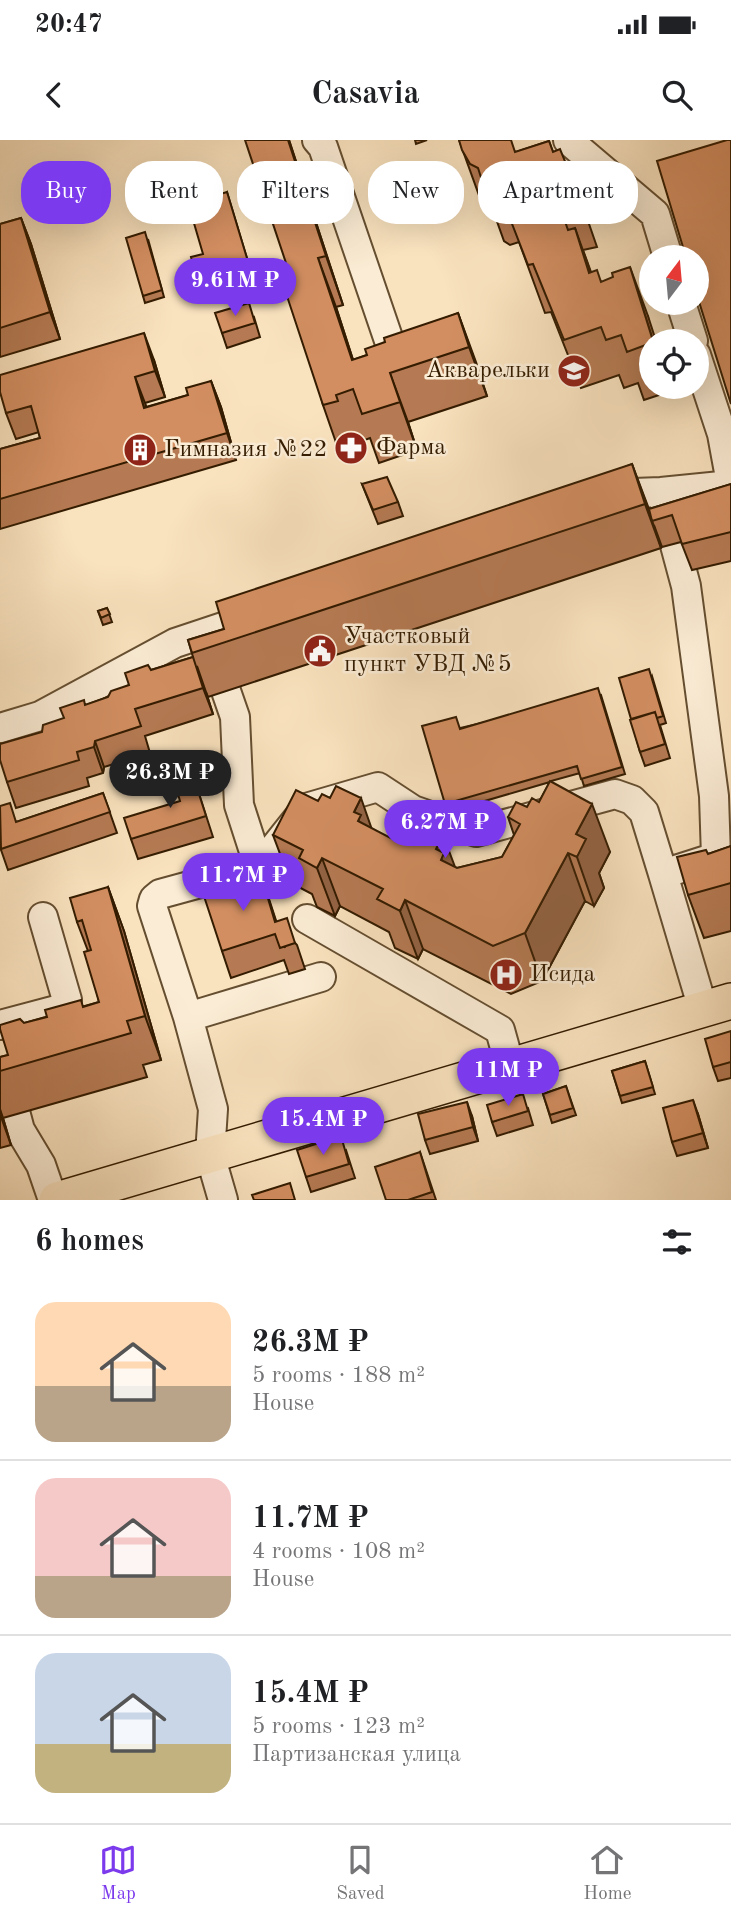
<!DOCTYPE html>
<html lang="en">
<head>
<meta charset="utf-8">
<style>
  body { margin:0; font-family:"Old Standard TT",serif; background:#f6f6f6; color:#202124; height:100vh; display:flex; flex-direction:column; font-size:26px; white-space:nowrap }
  * { box-sizing:border-box; margin:0 }
  p { font-size:23px; color:#757577 }
  .icon { flex:none; width:38px; height:38px; fill:none; stroke:currentColor; stroke-width:2; stroke-linecap:round; stroke-linejoin:round }
  .map { position:relative; height:1060px; overflow:hidden }
  .side { display:flex; flex-direction:column; background:#fff; flex:1 }
  .side>* { flex:none }
  .guide { position:absolute; left:21px; top:21px; width:690px; height:63px; display:flex; gap:14px }
  .needle { width:46px; rotate:16deg }
  .fabs { position:absolute; left:639px; top:105px; display:grid; gap:14px }
  .fabs a { display:grid; place-items:center; width:70px; height:70px; border-radius:50%; background:#fff; box-shadow:0 7px 28px #0002; font-size:35px }
  .price { position:absolute; translate:-50% -60px; padding:0 16px; border-radius:24px; background:#7c3aed; color:#fff; font-size:23px; line-height:46px; filter:drop-shadow(0 2px 4px #0008) }
  .price::after { content:''; position:absolute; left:50%; top:42px; width:21px; height:16px; margin-left:-10px; background:inherit; clip-path:polygon(0 0,100% 0,50% 100%) }
  .price.on { background:#222; color:#fff }
  ul { padding:0; list-style:none }
  li { display:flex; align-items:center; gap:21px; height:175px; padding:0 35px }
  li+li { border-top:2px solid #e0e0e0 }
  li span { display:grid; place-items:center; flex:none; width:196px; height:140px; border-radius:21px; color:#555 }
  li>.icon { margin-inline-start:auto }
  span .icon { width:84px; height:84px; fill:#fffc; stroke-width:1 }
  li b { font-size:30px }
  h2 { display:flex; justify-content:space-between; align-items:center; height:84px; padding:0 35px; font-size:30px }
  .tag { padding:0 24px; border-radius:28px; background:#fff; box-shadow:0 7px 28px #0002; font-size:24px; line-height:63px }
  .tag.on { background:#7c3aed; color:#fff }
  .status { display:flex; justify-content:space-between; align-items:center; height:49px; padding:0 35px; background:#fff; direction:ltr }
  .status svg { height:19px; fill:currentColor }
  header { display:flex; justify-content:space-between; align-items:center; height:91px; padding:0 35px; background:#fff; font-size:32px; font-weight:700 }
  .tab-bar { display:flex; justify-content:space-around; align-items:center; height:98px; border-top:2px solid #e0e0e0; background:#fff; font-size:19px; color:#757577 }
  .tab-bar a { display:grid; justify-items:center; gap:4px }
  .tab-bar .on { color:#7c3aed }
  .map>svg:first-child { display:block }
  .lines { fill:none; stroke-linecap:round; stroke-linejoin:round }
  .minor-casing { stroke:#654e30; stroke-width:32 }
  .major-casing { stroke:#341c01; stroke-width:38 }
  .minor { stroke:#fbecd5; stroke-width:28 }
  .major { stroke:#f9e2be; stroke-width:35 }
  .wall { fill:#b57a53; stroke:#341c01; stroke-width:2 }
  .shaded-wall { fill:#936344; stroke:#341c01; stroke-width:2 }
  .building { fill:#d28e61; stroke:#341c01; stroke-width:2 }
  .labels { text-anchor:middle; dominant-baseline:central; stroke-width:5; stroke-linejoin:round; paint-order:stroke }
  .poi-label { font-size:24px; fill:#341c01; stroke:#fbecd5; text-anchor:start }
</style>
</head>
<body>
<div class="status"><b>20:47</b><svg viewBox="0 0 49 12"><path d="M0 12V9h3v3zM5 12V6h3v6zM10 12V3h3v9zM15 12V0h3v12zM26 1h20v11H26zM47 4h2v5h-2z"/></svg></div>
<header><svg class="icon" aria-label="back" viewBox="0 0 24 24"><path d="M15 5l-7 7 7 7"/></svg>Casavia<svg class="icon" aria-label="search" viewBox="0 0 24 24"><circle cx="10" cy="10" r="6"/><path d="M15 15l6 6"/></svg></header>
<div class="map">
<svg width="731" height="1060" viewBox="0 0 731 1060">
  <rect width="100%" height="100%" fill="#f9e2be"/>
  <filter id="stains"><feTurbulence type="fractalNoise" baseFrequency=".00286" numOctaves="4"/><feColorMatrix values="0 0 0 0 .2 0 0 0 0 .09 0 0 0 0 .02 0 0 0 .5 -.17"/></filter>
  <radialGradient id="worn" r=".72"><stop offset=".6" stop-color="#630" stop-opacity="0"/><stop offset="1" stop-color="#630" stop-opacity=".3"/></radialGradient>
  <g class="lines">
    <defs>
      <path id="minor" d="M317,0L323,7L397,224
        M568,0L655,74L668,117
        M681,163L693,201
        M696,215L722,294L731,343
        M605,354L661,352L731,345
        M665,368L686,446L714,656L716,717L663,734L703,869
        M0,588L40,576L175,503L259,475
        M259,727L306,668L378,647L413,670L476,692L615,654L632,660L644,672L663,734
        M307,779L500,890L510,926
        M188,877L321,837
        M0,885L64,868L67,860L43,777
        M16,975L20,990L41,1025L53,1060
        M223,1060L210,1015L213,969L188,877L152,766L154,759L160,754L259,727L239,665L235,577L226,551"/>
      <path id="major" d="M57,1060L731,861"/>
    </defs>
    <!-- minor casing -->
    <use href="#minor" class="minor-casing"/>
    <!-- major casing -->
    <use href="#major" class="major-casing"/>
    <!-- minor -->
    <use href="#minor" class="minor"/>
    <!-- major -->
    <use href="#major" class="major"/>
  </g>
  <!-- wall -->
  <path class="wall" d="M289,0L343,165L336,167L353,220L367,215L385,202L458,173L487,256L408,282L417,310L379,323L370,298L354,304L355,309L340,314L323,265L288,129Z
    M415,0H427L416,4Z
    M459,0L516,12L549,1L553,12L580,58L597,107L583,110L591,132L601,142L648,176L651,201V247H670L671,251L644,260L638,243L624,248L619,235L581,248L551,172L545,173L519,102L510,105L504,101L495,76L487,72L480,58Z
    M227,52L255,145L204,160L201,153L203,114L210,68Z
    M21,78L31,104L60,199L0,217V84Z
    M148,99L164,157L145,163L143,156Z
    M254,177L260,197L227,208L222,193Z
    M154,220L165,257L145,263L146,267L188,255L211,241L221,267L236,320L0,389V309L40,298L39,292L16,299L6,273Z
    M632,324L649,369L731,344V421L692,430L681,402L662,407L654,385L661,408L208,557L206,552L213,574L145,596L150,613L104,627L103,633L87,638L89,646L16,668L7,642L42,592L86,565L108,557L129,545L151,530L193,517L188,500L224,489Z
    M362,344L398,362L403,376L378,384Z
    M107,468L112,482L103,485L98,471Z
    M652,536L666,583L660,585L670,618L645,626L640,612L631,579Z
    M601,555L625,634L584,646L580,633L551,641L610,712L599,733L604,748L594,766L585,761L542,841L511,854L423,809L418,819L395,808L389,792L340,766L335,776L317,767L312,754L291,743L273,695L400,703L413,698L443,695L454,727L457,728L502,717L514,695L508,677L539,662L550,642L447,672L445,664L460,588Z
    M192,632L213,697L138,719L131,699L180,661Z
    M103,653L117,693L8,730L0,707L16,682Z
    M731,706V791L704,798L688,755L708,714Z
    M219,735L224,747L261,735L276,782L297,805L305,829L289,834L284,820L231,838L222,811Z
    M108,747L124,791L161,920L143,925L147,937L3,978L11,1005L0,1008V917L8,915L24,883L99,862L88,811L77,782Z
    M731,891V938L718,941L713,927Z
    M645,921L655,954L622,963L612,931Z
    M566,946L576,975L552,983L543,954Z
    M528,968L533,985L497,996L492,982Z
    M698,974L708,1008L677,1016L672,1002Z
    M472,976L478,1001L430,1014L425,1000Z
    M346,1010L355,1038L311,1052L306,1037Z
    M420,1012L436,1060H386Z"/>
  <!-- shaded-wall -->
  <path class="shaded-wall" d="M288,0H289L343,165L326,116Z
    M21,78L31,104L60,199L50,172Z
    M575,88L592,136L589,133Z
    M318,118L336,167L369,269L352,220Z
    M630,127L648,176L656,201H653Z
    M458,173L476,222L487,256L469,207Z
    M144,193L154,220L165,257L155,231Z
    M390,233L408,282L417,310L400,262Z
    M135,237L145,263L154,294L144,268Z
    M211,241L221,267L236,320L227,293Z
    M632,324L648,368L661,408L645,364Z
    M197,526L206,552L213,574L203,548Z
    M95,601L104,627L103,633L94,607Z
    M361,658L378,707L375,713L354,672Z
    M592,664L610,712L599,733L604,748L594,766L577,717L576,694Z
    M443,695L461,743L457,750L436,709Z
    M568,713L585,761L542,841L525,793Z
    M322,718L340,766L335,776L317,728Z
    M261,735L270,762L285,808L275,782Z
    M108,747L124,791L161,920L145,876Z
    M405,760L423,809L418,819L400,771Z
    M693,960L698,974L708,1008L703,993Z
    M467,962L472,976L478,1001L473,987Z
    M0,969L3,978L11,1005L0,974Z"/>
  <!-- building -->
  <path class="building" d="M245,0H288L326,116L318,118L352,220L367,215L365,209L385,202L384,198L458,173L469,207L390,233L400,262L362,274L353,249L336,255L338,261L323,265L279,132L288,129Z
    M459,0H511L515,12L549,1L553,12L560,9L580,58L559,64L568,90L575,88L589,133L597,130L601,142L613,137L612,133L630,127L653,201H651V203L627,212L621,195L606,200L601,187L564,200L533,124L528,125L509,76L523,71L514,49L493,57L486,53L478,28L470,24L462,10Z
    M727,0H731V264L696,152V117H686L657,21Z
    M227,52L253,138L201,153L191,117L203,114L191,73L210,68L207,58Z
    M21,78L50,172L0,188V84Z
    M145,92L162,150L143,156L126,98Z
    M249,163L255,183L222,193L215,173Z
    M144,193L155,231L135,237L144,268L188,255L186,248L211,241L227,293L0,359V309L40,298L31,266L6,273L0,252V235Z
    M632,324L645,364L192,513L188,500L224,489L216,462Z
    M387,337L398,362L373,370L362,344Z
    M731,344V392L682,404L672,375L652,381L649,369Z
    M107,468L110,474L101,478L98,471Z
    M193,517L203,548L135,569L141,586L95,601L94,607L77,612L79,620L7,642L0,620V604L42,592L43,585L64,578L60,568L84,560L85,565L108,557L111,551L129,545L125,533L148,525L151,530Z
    M649,529L663,576L657,578L655,572L631,579L619,538Z
    M598,548L622,627L581,639L577,626L445,664L422,586L456,577L460,589Z
    M655,572L665,604L640,612L630,580Z
    M192,632L206,676L131,699L124,678L180,661L173,637Z
    M550,641L592,664L576,694L586,699L577,717L568,713L525,793L493,806L405,760L400,771L377,759L383,749L322,718L317,728L299,718L303,710L273,695L296,650L318,661L322,654L330,658L336,646L361,658L354,672L361,675L358,681L400,703L405,693L413,698L420,684L443,695L436,709L444,713L441,720L457,728L502,717L520,684L508,677L516,662L527,667L532,658L539,662Z
    M103,653L110,672L1,709L0,666L10,663L16,682Z
    M731,706V743L688,755L677,717L706,710L708,714Z
    M219,735L223,748L261,735L275,782L287,778L295,803L280,808L275,794L222,811L199,741Z
    M108,747L145,876L127,881L131,893L0,931V917L8,915L0,889V885L20,879L24,883L47,877L45,870L81,860L83,867L99,862L84,812L91,810L82,780L77,782L70,758Z
    M731,891V922L713,927L705,899Z
    M645,921L653,947L620,956L612,931Z
    M566,946L573,968L550,975L543,954Z
    M523,954L528,971L492,982L487,965Z
    M693,960L703,993L672,1002L663,968Z
    M467,962L473,987L425,1000L418,974Z
    M341,996L349,1024L306,1037L297,1010Z
    M420,1012L432,1052L408,1060H386L375,1027Z
    M290,1043L295,1060H254L252,1055Z"/>
  <!-- icons -->
  <defs>
    <symbol id="school-disc" viewBox="-11 -11 22 22"><circle r="9.5" fill="#8f2418" stroke="#fbecd5"/><path d="M0-5L7-2L0 1L-7-2ZM-4 1L0 2.5L4 1V4Q0 6-4 4Z" fill="#fff"/></symbol>
    <symbol id="pharmacy-disc" viewBox="-11 -11 22 22"><circle r="9.5" fill="#8f2418" stroke="#fbecd5"/><path d="M-2-6h4v4h4v4h-4v4h-4v-4h-4v-4h4Z" fill="#fff"/></symbol>
    <symbol id="building-disc" viewBox="-11 -11 22 22"><circle r="9.5" fill="#8f2418" stroke="#fbecd5"/><path d="M-4-6H4V6H1V3H-1V6H-4ZM-2.5-4.3h1.7v1.8h-1.7ZM.8-4.3h1.7v1.8H.8ZM-2.5-1h1.7V.8h-1.7ZM.8-1h1.7V.8H.8Z" fill="#fff"/></symbol>
    <symbol id="civic-disc" viewBox="-11 -11 22 22"><circle r="9.5" fill="#8f2418" stroke="#fbecd5"/><path d="M-.6-6.5H3V-4.5H.6V-3L4-1V1h2V6H-6V1h2V-1L-.6-3ZM-1.2 2.5V6h2.4V2.5Z" fill="#fff"/></symbol>
    <symbol id="hospital-disc" viewBox="-11 -11 22 22"><circle r="9.5" fill="#8f2418" stroke="#fbecd5"/><path d="M-5-5h3v3.5h4V-5h3V5h-3V1.5h-4V5h-3Z" fill="#fff"/></symbol>
  </defs>
  <g fill-rule="evenodd">
    <use href="#school-disc" x="555" y="212" width="38" height="38"/>
    <use href="#pharmacy-disc" x="332" y="289" width="38" height="38"/>
    <use href="#building-disc" x="121" y="291" width="38" height="38"/>
    <use href="#civic-disc" x="301" y="492" width="38" height="38"/>
    <use href="#hospital-disc" x="487" y="816" width="38" height="38"/>
  </g>
  <g class="labels">
    <!-- poi labels -->
    <g class="poi-label">
      <text x="550" y="231" text-anchor="end">Акварельки</text>
      <text x="376" y="308">Фарма</text>
      <text x="164" y="310">Гимназия №22</text>
      <text x="344" y="497">Участковый<tspan x="344" dy="28">пункт УВД №5</tspan></text>
      <text x="530" y="835">Исида</text>
    </g>
  </g>
  <rect width="100%" height="100%" filter="url(#stains)"/>
  <rect width="100%" height="100%" fill="url(#worn)"/>
</svg>
<div class="fabs">
<a><svg class="needle" viewBox="-14 -14 28 28"><path d="M0-13l5 13h-10z" fill="#e53935"/><path d="M0 13l5-13h-10z" fill="#757577"/></svg></a>
<a><svg class="icon" aria-label="locate" viewBox="0 0 24 24"><circle cx="12" cy="12" r="6"/><path d="M12 2v4M12 18v4M2 12h4M18 12h4"/></svg></a>
</div>
<b class="price" style="left:235px;top:178px">9.61M ₽</b>
<b class="price on" style="left:170px;top:670px">26.3M ₽</b>
<b class="price" style="left:445px;top:720px">6.27M ₽</b>
<b class="price" style="left:243px;top:773px">11.7M ₽</b>
<b class="price" style="left:508px;top:968px">11M ₽</b>
<b class="price" style="left:323px;top:1017px">15.4M ₽</b>
<div class="guide">
<a class="tag on">Buy</a>
<a class="tag">Rent</a>
<a class="tag">Filters</a>
<a class="tag">New</a>
<a class="tag">Apartment</a>
</div>
</div>
<section class="side">
<h2>6 homes<svg class="icon" aria-label="filters" viewBox="0 0 24 24"><path d="M4 7h16M4 17h16"/><circle cx="9" cy="7" r="2"/><circle cx="15" cy="17" r="2"/></svg></h2>
<ul>
<li><span style="background:linear-gradient(#ffd9b3 60%,#b9a48a 0)"><svg class="icon" aria-label="home" viewBox="0 0 24 24"><path d="M3 11l9-7 9 7M6 9v11h12V9"/></svg></span><div><b>26.3M ₽</b><p>5 rooms · 188 m²</p><p>House</p></div></li>
<li><span style="background:linear-gradient(#f6c9c9 70%,#b9a48a 0)"><svg class="icon" aria-label="home" viewBox="0 0 24 24"><path d="M3 11l9-7 9 7M6 9v11h12V9"/></svg></span><div><b>11.7M ₽</b><p>4 rooms · 108 m²</p><p>House</p></div></li>
<li><span style="background:linear-gradient(#c9d6e8 65%,#c2b280 0)"><svg class="icon" aria-label="home" viewBox="0 0 24 24"><path d="M3 11l9-7 9 7M6 9v11h12V9"/></svg></span><div><b>15.4M ₽</b><p>5 rooms · 123 m²</p><p>Партизанская улица</p></div></li>
</ul>
</section>
<nav class="tab-bar">
<a class="on"><svg class="icon" aria-label="map" viewBox="0 0 24 24"><path d="M3 6l6-2 6 2 6-2v14l-6 2-6-2-6 2zM9 4v14M15 6v14"/></svg>Map</a>
<a><svg class="icon" aria-label="saved" viewBox="0 0 24 24"><path d="M7 4h10v16l-5-4-5 4z"/></svg>Saved</a>
<a><svg class="icon" aria-label="home" viewBox="0 0 24 24"><path d="M3 11l9-7 9 7M6 9v11h12V9"/></svg>Home</a>
</nav>
</body>
</html>
